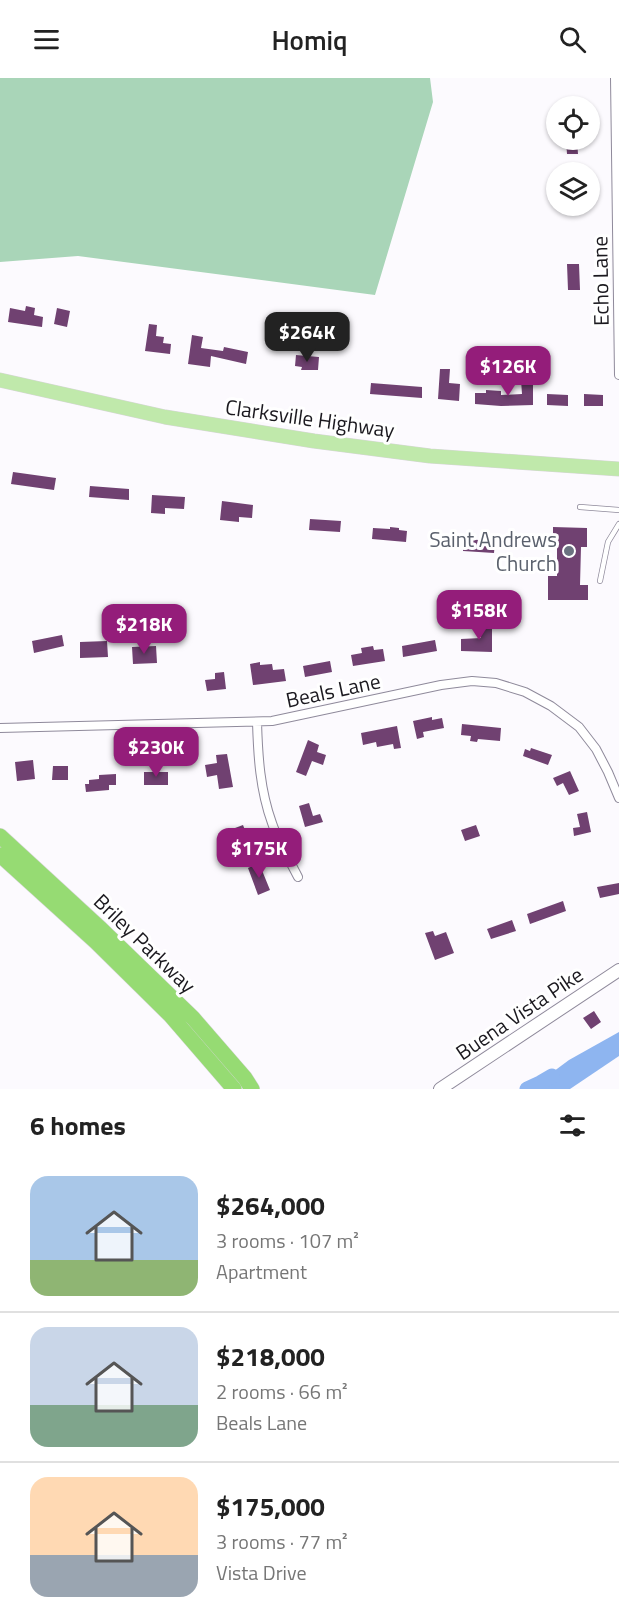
<!DOCTYPE html>
<html lang="en">
<head>
<meta charset="utf-8">
<style>
  body { margin:0; font-family:"Titillium Web",sans-serif; background:#f6f6f6; color:#222; height:100vh; display:flex; flex-direction:column; font-size:22px; white-space:nowrap }
  * { box-sizing:border-box; margin:0 }
  p { font-size:20px; color:#767676 }
  .icon { flex:none; width:33px; height:33px; fill:none; stroke:currentColor; stroke-width:2; stroke-linecap:round; stroke-linejoin:round }
  .map { position:relative; height:1011px; overflow:hidden }
  .side { display:flex; flex-direction:column; background:#fff; flex:1 }
  .side>* { flex:none }
  .buttons { position:absolute; left:546px; top:18px; display:grid; gap:12px }
  .buttons a { display:grid; place-items:center; width:54px; height:54px; border-radius:50%; background:#fff; box-shadow:0 2px 4px #0004; font-size:30px }
  .price { position:absolute; translate:-50% -51px; padding:0 14px; border-radius:12px; background:#941d7a; color:#fff; font-size:20px; line-height:39px; filter:drop-shadow(0 2px 3px #0008) }
  .price::after { content:''; position:absolute; left:50%; top:36px; width:18px; height:14px; margin-left:-9px; background:inherit; clip-path:polygon(0 0,100% 0,50% 100%) }
  .price.active { background:#222; color:#fff }
  ul { padding:0; list-style:none }
  li { display:flex; align-items:center; gap:18px; height:150px; padding:0 30px }
  li+li { border-top:2px solid #e0e0e0 }
  li span { display:grid; place-items:center; flex:none; width:168px; height:120px; border-radius:18px; color:#555 }
  li>.icon { margin-inline-start:auto }
  span .icon { width:72px; height:72px; fill:#fffc; stroke-width:1 }
  li b { font-size:26px }
  h2 { display:flex; justify-content:space-between; align-items:center; height:72px; padding:0 30px; font-size:26px }
  header { display:flex; justify-content:space-between; align-items:center; height:78px; padding:0 30px; background:#fff; font-size:27px; font-weight:600 }
  .map>svg:first-child { display:block }
  .green { fill:#a9d5b8 }
  .water { fill:#8eb5f0 }
  .lines { fill:none; stroke-linecap:round; stroke-linejoin:round }
  .river { stroke:#8eb5f0; stroke-width:15 }
  .building { fill:#704171 }
  .lane-casing { stroke:#8f8a9b; stroke-width:6 }
  .street-casing { stroke:#8f8a9b; stroke-width:10 }
  .secondary-casing { stroke:#8f8a9b; stroke-width:14 }
  .primary-casing { stroke:#d6d6d7; stroke-width:15 }
  .highway-casing { stroke:#d6d6d7; stroke-width:16 }
  .lane { stroke:#fff; stroke-width:4.5 }
  .street { stroke:#fff; stroke-width:8 }
  .secondary { stroke:#fff; stroke-width:12 }
  .primary { stroke:#c0e9ab; stroke-width:14 }
  .highway { stroke:#96db73; stroke-width:15 }
  .worship-dot { fill:#6b7280; stroke:#fff; stroke-width:2 }
  .labels { text-anchor:middle; dominant-baseline:central; stroke-width:6; stroke-linejoin:round; paint-order:stroke }
  .street-label { font-size:21px; fill:#1b191f; stroke:#fff }
  .worship-label { font-size:21px; fill:#5b616d; stroke:#fff; text-anchor:end }
</style>
</head>
<body>
<header><svg class="icon" aria-label="menu" viewBox="0 0 24 24"><path d="M4 6h16M4 12h16M4 18h16"/></svg>Homiq<svg class="icon" aria-label="search" viewBox="0 0 24 24"><circle cx="10" cy="10" r="6"/><path d="M15 15l6 6"/></svg></header>
<div class="map">
<svg width="619" height="1011" viewBox="0 0 619 1011">
  <rect width="100%" height="100%" fill="#fcfafe"/>
  <!-- green -->
  <path class="green" d="M0,0H430L433,24L375,217L78,178L0,184Z"/>
  <!-- water -->
  <path class="water" d="M619,954V978L570,1011H530L569,982Z"/>
  <g class="lines">
    <!-- river -->
    <path class="river" d="M527,1011L540,1005L552,998"/>
  </g>
  <!-- building -->
  <path class="building" d="M566,62H577L578,76H567Z
    M567,186H579L580,212H568Z
    M26,228L35,230L34,237L43,239L42,249L8,244L10,230L25,233Z
    M57,230L70,233L67,249L54,246Z
    M149,246L157,247L156,258L164,259L163,265L171,266L170,276L145,273Z
    M192,257L203,259L201,270L223,273L224,269L248,274L246,286L211,278L210,289L188,286Z
    M296,277L319,279L318,292H301L302,289L295,288Z
    M440,291H450L449,305L460,306L459,323L438,321Z
    M521,302H533V327L501,328L475,326V315H486V312L501,313V317L522,316Z
    M371,305L422,309V320L370,316Z
    M547,316L568,317V328L547,327Z
    M584,316L603,317V328H584Z
    M13,394L56,400L54,412L11,406Z
    M90,408L129,411V422L89,419Z
    M152,417L185,419L184,431L165,430V436L151,435Z
    M222,423L253,427L252,440L239,439V444L220,442Z
    M310,441L341,443L340,454L309,452Z
    M390,449L399,450V452L407,453L406,464L372,461L373,450L390,451Z
    M553,449L587,450V469H581L580,507H588V522H548V498H557V468H553Z
    M463,461L495,463L494,475L463,473Z
    M481,547H492V574L461,573V561L481,560Z
    M62,557L64,568L34,575L32,563Z
    M435,562L437,573L403,579L402,568Z
    M107,563L108,579L80,580V564Z
    M156,568L157,585L133,586L132,569Z
    M373,568L374,572L383,571L385,583L353,588L351,577L362,575L361,570Z
    M330,583L332,594L305,599L303,588Z
    M260,584V587L272,586L273,592L284,591L286,603L253,607L250,586Z
    M224,594L226,611L207,613L205,602L215,601V595Z
    M432,639V642L442,640L444,650L423,654L424,659L417,661L413,643Z
    M462,646L501,650L500,663L478,661L477,664L470,663L471,658L461,657Z
    M397,648L401,670L394,671L393,666L377,669L376,664L363,667L361,655Z
    M308,662L319,667L317,674L326,677L323,687L312,683L306,698L296,694Z
    M531,670L552,677L548,687L523,678L525,671L530,673Z
    M227,676L233,709L219,711L217,697L207,699L205,687L217,685L216,677Z
    M33,682L35,701L17,703L15,684Z
    M53,688H68V702H52Z
    M570,693L579,713L569,717L563,705L557,708L553,700Z
    M144,694H168V707H144Z
    M116,696V707H109V712L86,714L85,706H89V702L99,701V697Z
    M309,725L313,738L320,736L323,744L305,749L299,728Z
    M587,734L591,754L574,758L573,750L580,749L577,736Z
    M243,747L250,765L240,769L236,759L222,765L219,756Z
    M476,747L480,758L465,763L461,752Z
    M259,785L270,812L258,817L248,790Z
    M619,805V816L600,820L597,809Z
    M563,823L566,833L530,846L527,836Z
    M512,842L516,853L491,861L487,851Z
    M433,853L435,858L446,854L454,875L435,882L425,855Z
    M594,933L601,944L591,951L583,940Z"/>
  <g class="lines">
    <defs>
      <path id="lane" d="M580,429L619,432
        M600,503L608,464L619,446"/>
      <path id="street" d="M615,0L619,297
        M257,644C258,678 260,712 272,745C278,763 289,781 298,799
        M0,650L272,643L441,607L472,603L496,605L525,614L551,628L579,649L596,671L608,694L619,720"/>
      <path id="secondary" d="M440,1011L619,892"/>
      <path id="primary" d="M0,302L165,339L314,363L430,378L619,391"/>
      <path id="highway" d="M0,758L100,850L193,940L245,1000L252,1011
        M0,777L96,864L171,938L234,1011"/>
    </defs>
    <!-- lane casing -->
    <use href="#lane" class="lane-casing"/>
    <!-- street casing -->
    <use href="#street" class="street-casing"/>
    <!-- secondary casing -->
    <use href="#secondary" class="secondary-casing"/>
    <!-- primary casing -->
    <use href="#primary" class="primary-casing"/>
    <!-- highway casing -->
    <use href="#highway" class="highway-casing"/>
    <!-- lane -->
    <use href="#lane" class="lane"/>
    <!-- street -->
    <use href="#street" class="street"/>
    <!-- secondary -->
    <use href="#secondary" class="secondary"/>
    <!-- primary -->
    <use href="#primary" class="primary"/>
    <!-- highway -->
    <use href="#highway" class="highway"/>
  </g>
  <!-- markers -->
  <circle class="worship-dot" cx="569" cy="473" r="6"/>
  <g class="labels">
    <!-- street labels -->
    <g class="street-label">
      <text transform="translate(600 203) rotate(-91)">Echo Lane</text>
      <text transform="translate(310 340) rotate(8)">Clarksville Highway</text>
      <text transform="translate(333 612) rotate(-12)">Beals Lane</text>
      <text transform="translate(145 865) rotate(44)">Briley Parkway</text>
      <text transform="translate(519 935) rotate(-34)">Buena Vista Pike</text>
    </g>
    <!-- worship labels -->
    <g class="worship-label">
      <text x="557" y="461">Saint Andrews<tspan x="557" dy="24">Church</tspan></text>
    </g>
  </g>
</svg>
<div class="buttons">
<a><svg class="icon" aria-label="locate" viewBox="0 0 24 24"><circle cx="12" cy="12" r="6"/><path d="M12 2v4M12 18v4M2 12h4M18 12h4"/></svg></a>
<a><svg class="icon" aria-label="layers" viewBox="0 0 24 24"><path d="M12 4l9 5-9 5-9-5zM3 14l9 5 9-5"/></svg></a>
</div>
<b class="price active" style="left:307px;top:285px">$264K</b>
<b class="price" style="left:508px;top:319px">$126K</b>
<b class="price" style="left:479px;top:563px">$158K</b>
<b class="price" style="left:144px;top:577px">$218K</b>
<b class="price" style="left:156px;top:700px">$230K</b>
<b class="price" style="left:259px;top:801px">$175K</b>
</div>
<section class="side">
<h2>6 homes<svg class="icon" aria-label="filters" viewBox="0 0 24 24"><path d="M4 7h16M4 17h16"/><circle cx="9" cy="7" r="2"/><circle cx="15" cy="17" r="2"/></svg></h2>
<ul>
<li><span style="background:linear-gradient(#a9c7e8 70%,#8fb573 0)"><svg class="icon" aria-label="home" viewBox="0 0 24 24"><path d="M3 11l9-7 9 7M6 9v11h12V9"/></svg></span><div><b>$264,000</b><p>3 rooms · 107 m²</p><p>Apartment</p></div></li>
<li><span style="background:linear-gradient(#c9d6e8 65%,#7fa58c 0)"><svg class="icon" aria-label="home" viewBox="0 0 24 24"><path d="M3 11l9-7 9 7M6 9v11h12V9"/></svg></span><div><b>$218,000</b><p>2 rooms · 66 m²</p><p>Beals Lane</p></div></li>
<li><span style="background:linear-gradient(#ffd9b3 65%,#9aa5b1 0)"><svg class="icon" aria-label="home" viewBox="0 0 24 24"><path d="M3 11l9-7 9 7M6 9v11h12V9"/></svg></span><div><b>$175,000</b><p>3 rooms · 77 m²</p><p>Vista Drive</p></div></li>
</ul>
</section>
</body>
</html>
